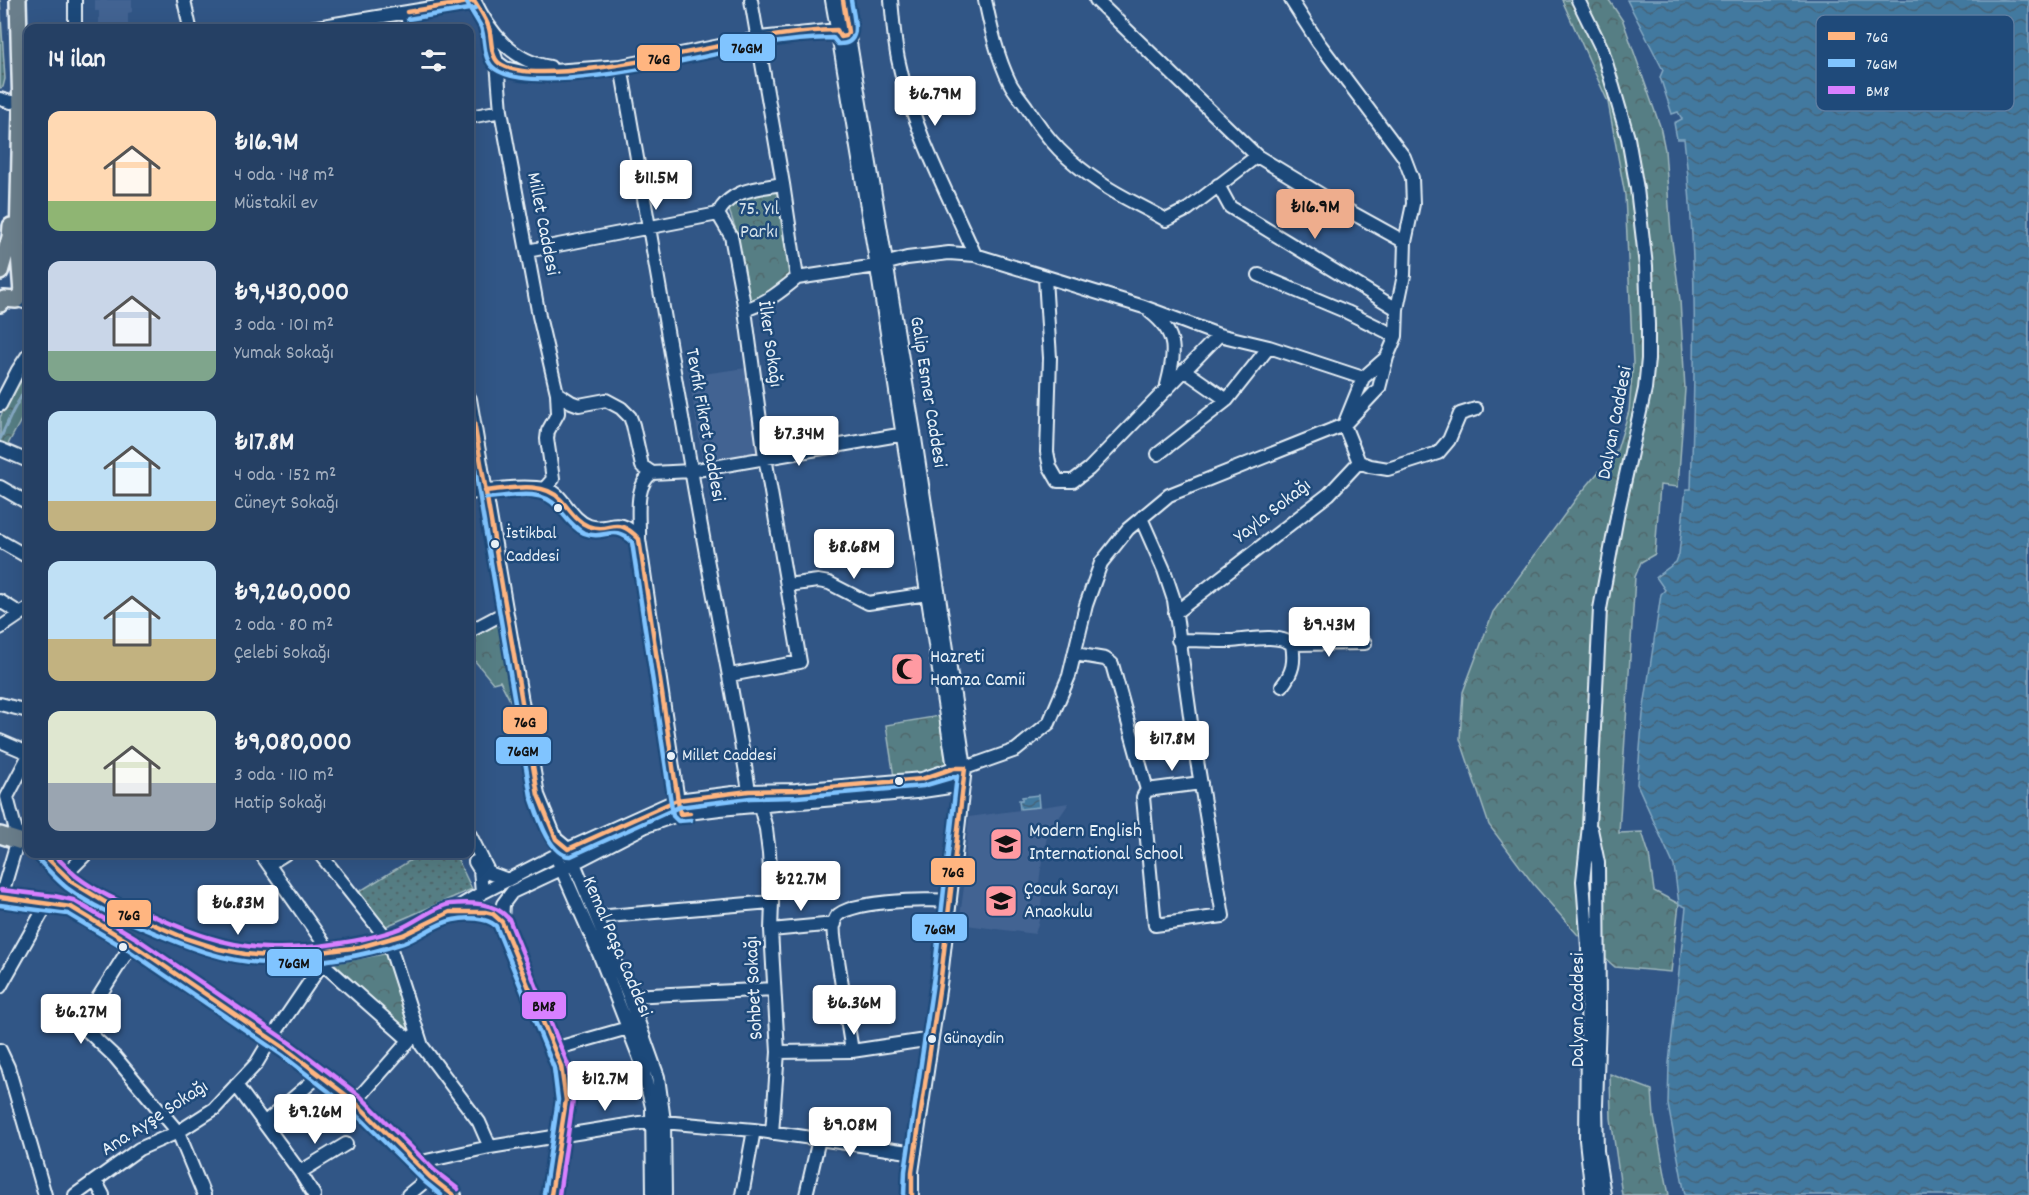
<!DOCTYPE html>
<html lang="tr">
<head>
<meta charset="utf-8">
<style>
  body { margin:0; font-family:Dekko,sans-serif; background:#2d476a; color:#f1f3f6; height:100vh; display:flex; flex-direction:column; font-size:22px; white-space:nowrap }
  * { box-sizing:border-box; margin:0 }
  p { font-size:20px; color:#a3afbf }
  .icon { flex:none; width:33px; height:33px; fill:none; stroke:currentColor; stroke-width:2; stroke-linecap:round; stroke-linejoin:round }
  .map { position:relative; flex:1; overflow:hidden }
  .panel { position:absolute; left:24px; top:24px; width:450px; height:834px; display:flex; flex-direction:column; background:#254064; border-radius:12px; box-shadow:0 6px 24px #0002,0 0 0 2px #425978 }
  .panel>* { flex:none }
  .price { position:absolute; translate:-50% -51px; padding:0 14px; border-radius:6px; background:#fff; color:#222; font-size:20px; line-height:39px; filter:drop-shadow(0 2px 3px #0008) }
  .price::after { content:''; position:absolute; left:50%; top:36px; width:18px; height:14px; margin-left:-9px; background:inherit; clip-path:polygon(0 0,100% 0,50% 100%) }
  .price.active { background:#eead8d; color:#111 }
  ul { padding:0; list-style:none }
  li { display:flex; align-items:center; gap:18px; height:150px; padding:0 24px }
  li span { display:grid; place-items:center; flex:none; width:168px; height:120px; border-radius:12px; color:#555 }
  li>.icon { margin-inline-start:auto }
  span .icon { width:72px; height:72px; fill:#fffc; stroke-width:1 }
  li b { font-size:26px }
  h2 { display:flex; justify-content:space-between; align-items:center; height:72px; padding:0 24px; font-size:26px }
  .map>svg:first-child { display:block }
  .built { fill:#436392 }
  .grass { fill:url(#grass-dots); stroke:#a0b8be; stroke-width:1.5 }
  .park { fill:url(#park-crowns); stroke:#a0b8be; stroke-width:1.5 }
  .water { fill:url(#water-waves); stroke:#85a9c3; stroke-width:1.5 }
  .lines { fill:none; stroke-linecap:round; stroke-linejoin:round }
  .stream { stroke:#85a9c3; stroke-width:3 }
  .minor-casing { stroke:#e8f1f8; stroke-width:16 }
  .major-casing { stroke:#e8f1f8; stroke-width:20 }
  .minor { stroke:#1f4a7a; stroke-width:12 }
  .major { stroke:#6b7e8b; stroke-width:15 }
  .bus-1-casing { stroke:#1f4a7a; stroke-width:9 }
  .bus-2-casing { stroke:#1f4a7a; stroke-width:9 }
  .bus-3-casing { stroke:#1f4a7a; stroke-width:9 }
  .bus-1 { stroke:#ffb580; stroke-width:4.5 }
  .bus-2 { stroke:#80c4ff; stroke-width:4.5 }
  .bus-3 { stroke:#d880ff; stroke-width:4.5 }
  .bus-dot { fill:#e8f1f8; stroke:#1f4a7a; stroke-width:2 }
  .labels { text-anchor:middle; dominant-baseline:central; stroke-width:5; stroke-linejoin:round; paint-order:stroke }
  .bus-label { font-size:18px; fill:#e8f1f8; stroke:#1f4a7a; text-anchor:start }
  .park-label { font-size:20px; fill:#d2e0e7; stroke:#1f4a7a }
  .street-label { font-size:20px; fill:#e8f1f8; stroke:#1f4a7a }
  .poi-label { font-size:20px; fill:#e8f1f8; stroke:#1f4a7a; text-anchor:start }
  .key { fill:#1f4a7a; stroke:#5b7ca0; stroke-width:1.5 }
  .key-label { font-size:16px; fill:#e8f1f8 }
  .line-badge { stroke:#1f4a7a; stroke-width:2 }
  .pale-badge-label { font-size:16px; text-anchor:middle; font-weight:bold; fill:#111 }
</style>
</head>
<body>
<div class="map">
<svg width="2029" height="1195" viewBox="0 0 2029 1195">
  <defs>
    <pattern id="grass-dots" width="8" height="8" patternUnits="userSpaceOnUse" patternTransform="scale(1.5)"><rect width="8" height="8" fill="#577e84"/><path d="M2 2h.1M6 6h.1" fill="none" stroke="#4f666a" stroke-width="1.8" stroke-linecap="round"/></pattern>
    <pattern id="park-crowns" width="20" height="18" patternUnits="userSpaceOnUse" patternTransform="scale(1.5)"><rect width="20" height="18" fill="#577e84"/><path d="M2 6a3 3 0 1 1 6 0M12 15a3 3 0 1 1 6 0" fill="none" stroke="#4f666a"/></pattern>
    <pattern id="water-waves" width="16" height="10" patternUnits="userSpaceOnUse" patternTransform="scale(1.5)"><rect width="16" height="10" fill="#43799f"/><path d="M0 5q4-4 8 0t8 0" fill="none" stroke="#446379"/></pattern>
  </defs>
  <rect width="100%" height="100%" fill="#315686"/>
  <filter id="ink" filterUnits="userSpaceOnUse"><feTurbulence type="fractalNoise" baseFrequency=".0167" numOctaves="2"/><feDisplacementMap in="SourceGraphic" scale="12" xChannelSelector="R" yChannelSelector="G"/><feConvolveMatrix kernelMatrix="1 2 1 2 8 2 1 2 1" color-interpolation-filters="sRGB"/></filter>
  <g filter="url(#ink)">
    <!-- built -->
    <path class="built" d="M95,0H132V12L128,13V27L102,28L99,26V11H95Z
      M753,367L765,457L704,469L689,376Z
      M1069,803L1048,834L1043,853L1039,883L1042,895L1040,917L1035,934L959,924L966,872L964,871L969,817Z"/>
    <!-- grass -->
    <path class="grass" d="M0,0L5,79L3,87L0,88Z
      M414,858H457L472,889L384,927L357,893Z"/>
    <!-- park -->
    <path class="park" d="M1562,0H1609L1623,21L1660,126L1665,150L1671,234L1680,300L1685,389L1678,487L1660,485L1655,554L1641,562L1635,577L1619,833L1642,832L1649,854L1654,891L1679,904L1671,972L1615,967L1577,934L1534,885L1489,825L1460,739L1463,692L1493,612L1576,499L1617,450L1629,411L1633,363L1625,195L1608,102Z
      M777,190L794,276L762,297L749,303L738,236L729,210L741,197Z
      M28,369V407L7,446L0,444V417Z
      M503,617L522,703L513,706L500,681L493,683L470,655V631Z
      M939,716L946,765L930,773L894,777L886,725Z
      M390,953L414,1025L405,1032L334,963Z
      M1610,1074L1652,1090L1654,1117L1669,1195H1622L1611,1118Z"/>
    <!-- water -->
    <path class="water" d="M1627,0H2029V1195H1685L1668,1105L1669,1063L1686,907L1679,904L1674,866L1637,784L1643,714L1661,594L1665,590L1656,577L1676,562L1679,554L1686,489H1691C1695,372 1698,256 1684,139H1677L1674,123L1682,119L1678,112L1672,114L1660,77L1663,70Z
      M1038,795L1039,807L1020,809L1019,800H1022V797Z"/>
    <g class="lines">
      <!-- stream -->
      <path class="stream" d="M0,439L13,411L28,384"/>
      <defs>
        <path id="minor" d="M75,0V28
          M184,0L190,28
          M474,0C490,33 512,61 550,67
          M751,0L783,184L797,278L876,266L907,258L949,253L975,255L1144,307L1219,335L1269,347L1363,378
          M832,0L838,34
          M843,0L914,432L965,768L941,977L912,1172V1195
          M891,0C893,19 894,40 898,59C912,127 947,192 975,255
          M985,0C991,28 997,57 1010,83C1014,91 1021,99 1026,106C1049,142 1066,160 1102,184C1122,198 1145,207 1166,220L1188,209L1257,156L1338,205L1405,242
          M1096,0L1257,156
          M1578,0L1602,49L1628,138L1637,189L1646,266L1648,325V359L1645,389L1618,511L1600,609L1589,826L1583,881L1588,947L1586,1140L1592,1195
          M407,12L409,28
          M311,28L474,1
          M489,28L491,44L497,62L505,68L527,73L621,66L759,38L837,30
          M838,34L875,255L954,768
          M497,62L501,111L539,316L557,393L558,413L548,431L547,439L553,479L545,488
          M621,66C645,200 667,335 691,469C709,577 732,683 749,791
          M0,99L11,102
          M470,117L501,111
          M1218,185L1230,207L1397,309
          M718,214L731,236L745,310L765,457L800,662L730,675
          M18,240L28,219
          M527,251L718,214C730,189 759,188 783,184
          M1259,275L1347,312L1396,336
          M1045,278L1050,358L1047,452L1050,467L1058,481H1073L1089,469L1219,335
          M16,300L28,303
          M745,310C766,303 780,292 797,278
          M1150,312C1179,334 1175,354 1167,385
          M1184,370L1227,400
          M557,393L571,402L579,405L606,400L621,408L630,417L633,425L642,466L652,473C633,487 640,517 639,539L679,808
          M470,399L538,795L556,839L568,849L574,863L629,996L658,1077L664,1121L665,1195
          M0,405L18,370L28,355
          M0,449L28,461
          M1158,454L1227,400L1269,347
          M1359,462L1370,466L1388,469L1438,453L1449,440L1460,414L1476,409
          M652,473L691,471L910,433
          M0,487L28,503
          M470,493C488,490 542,482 556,494C567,504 574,521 589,526C610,533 618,513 639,539
          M0,541L28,557
          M787,585L818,581L829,583L868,603L927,594
          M0,601L21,614
          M1175,613L1329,494L1359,462L1344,425L1379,388L1387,357
          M0,628L28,609
          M470,631L506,612
          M1178,640C1196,640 1213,641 1231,641C1249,640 1276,633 1292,644C1295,662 1293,672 1282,686
          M1292,644L1365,643
          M1075,654L1105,659L1112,664L1147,790L1143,797L1155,925L1223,916L1193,737L1174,600L1164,570L1141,518
          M0,704L28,711
          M0,741L28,753
          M1147,790L1201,783
          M760,806L766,829L769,853L772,902L771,930L778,1052L772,1133
          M1591,829L1598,863L1599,1018L1596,1105L1597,1151L1604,1195
          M470,835L489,873L508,880
          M320,854L388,940L422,1046L479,1122L490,1147
          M475,862L480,870L482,893
          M559,863L600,956L641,1061L652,1107L653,1195
          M269,864L285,854
          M65,875L86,854
          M1,897L18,839L7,797L28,757
          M450,912L482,893L568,849L677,800L749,791L796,790L922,779L954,768H965L1016,750L1049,723L1069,676L1086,605L1101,563L1128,529L1169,495L1344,425L1363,378L1387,357L1396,336L1397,309L1404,275L1405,242L1413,204L1412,178L1404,157L1318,42L1291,0
          M597,917L772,902
          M502,922L503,904L512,892L574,863L646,826L680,814L720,809L916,792L963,785
          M771,930L835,924
          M132,944L81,1025L115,1057L178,1132L204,1195
          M323,964L409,1040
          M0,987L48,902
          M629,996L774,989
          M554,1049L628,1028
          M0,1050L8,1067L45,1195
          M852,1051C847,1021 843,991 838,960C836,949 831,930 835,919C841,900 932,899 950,901
          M778,1052L852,1051L932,1039
          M236,1085L300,1172L314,1195
          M355,1102L414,1035
          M264,1123L320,1075
          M417,1163L490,1147L652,1121L754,1130L819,1139
          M300,1172L346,1144
          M96,1182L103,1195
          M75,1195L139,1149L178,1132L214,1109L256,1064L271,1039L330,952L261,854
          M408,1195L430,1177
          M742,1195L754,1130
          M806,1195L819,1139L915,1153"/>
        <path id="major" d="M0,272L10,237L11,226
          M0,304L4,299L16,300L22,293L18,241L21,111L18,0
          M0,835L28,844
          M43,854L72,882L113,907L185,938L219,949L245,954L268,956L298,955L360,947L403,935L450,912H485L493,914L502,922L561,1066L566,1100L551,1195
          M0,897L53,903L71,907L132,944L286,1049L355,1102L430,1177L453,1195"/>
      </defs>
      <!-- minor casing -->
      <use href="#minor" class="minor-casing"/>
      <!-- major casing -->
      <use href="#major" class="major-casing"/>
      <!-- minor -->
      <use href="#minor" class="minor"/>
      <!-- major -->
      <use href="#major" class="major"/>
      <defs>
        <path id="bus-1" d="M474,0C479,9 486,18 489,28C492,38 490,56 499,63C534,91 711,46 760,38C785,34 811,30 837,30L841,37L846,36L848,32L843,0
          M407,12L474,1
          M470,399L538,795L556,839L568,849L677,800L749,791L796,790L922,779L954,768H965L941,977L912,1172V1195
          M485,491C508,489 544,480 561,500C569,509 576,521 588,526C611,535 614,513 639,539L680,814L690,813
          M43,854L72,882L113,907L185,938L219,949L245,954L268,956L298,955L360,947L403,935L450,912H485L493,914L502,922L561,1066L566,1100L551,1195
          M0,897L71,907L132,944L286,1049L355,1102L430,1177L453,1195"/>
        <path id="bus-2" d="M467,3C471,11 477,19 481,27C486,40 482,60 495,69C538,99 706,55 760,45C784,41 808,38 833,38L838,44C864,45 853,16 851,0
          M408,19L475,8
          M470,440L531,796C537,813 550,858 571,856L679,807L750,798L797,797L923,786L957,776L934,976L905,1171L904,1195
          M486,498C508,497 541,487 557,507C565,516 573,528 584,533C605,541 613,523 632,542L673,816L678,821L691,820
          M38,859C47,869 57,880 67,888C90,905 117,917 143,928C183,945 225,963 269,963C314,964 361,957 403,943C420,937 436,923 453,920C466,917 486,917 496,926L554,1068L558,1100L544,1194
          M0,905L68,914L128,950L282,1055L350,1108L425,1182L441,1195"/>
        <path id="bus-3" d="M53,854C61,861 68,869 76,876C98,893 124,904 149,914C187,931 224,946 266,948C304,950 365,942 401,928C416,922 435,906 450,904C471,902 495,902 509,919L568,1065L573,1100L559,1195
          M1,890L54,896L73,900L136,938L290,1043L360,1096L435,1171L458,1189"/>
      </defs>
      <!-- bus-1 casing -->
      <use href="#bus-1" class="bus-1-casing"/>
      <!-- bus-2 casing -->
      <use href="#bus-2" class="bus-2-casing"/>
      <!-- bus-3 casing -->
      <use href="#bus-3" class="bus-3-casing"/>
      <!-- bus-1 -->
      <use href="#bus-1" class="bus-1"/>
      <!-- bus-2 -->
      <use href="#bus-2" class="bus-2"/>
      <!-- bus-3 -->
      <use href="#bus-3" class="bus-3"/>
    </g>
  </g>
  <!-- icons -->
  <defs>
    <symbol id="mosque-square" viewBox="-11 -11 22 22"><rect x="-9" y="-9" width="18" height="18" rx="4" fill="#ff9aa2" stroke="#1f4a7a"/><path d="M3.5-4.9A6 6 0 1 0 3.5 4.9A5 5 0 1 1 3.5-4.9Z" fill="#111"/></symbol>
    <symbol id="school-square" viewBox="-11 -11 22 22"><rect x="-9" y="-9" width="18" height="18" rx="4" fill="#ff9aa2" stroke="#1f4a7a"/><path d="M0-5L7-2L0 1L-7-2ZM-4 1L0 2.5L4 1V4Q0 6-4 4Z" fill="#111"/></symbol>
  </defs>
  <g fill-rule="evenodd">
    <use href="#mosque-square" x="888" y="650" width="38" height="38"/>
    <use href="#school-square" x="987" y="825" width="38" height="38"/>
    <use href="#school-square" x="982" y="882" width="38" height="38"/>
  </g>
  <!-- markers -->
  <g class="bus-dot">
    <circle cx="558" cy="508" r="5"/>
    <circle cx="495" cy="544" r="5"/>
    <circle cx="671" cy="756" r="5"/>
    <circle cx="899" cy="781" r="5"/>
    <circle cx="123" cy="947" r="5"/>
    <circle cx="932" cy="1039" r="5"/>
  </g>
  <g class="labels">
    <!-- bus labels -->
    <g class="bus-label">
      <text x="506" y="534">İstikbal<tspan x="506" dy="23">Caddesi</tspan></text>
      <text x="682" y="756">Millet Caddesi</text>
      <text x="943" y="1039">Günaydin</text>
    </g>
    <!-- park labels -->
    <g class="park-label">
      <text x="759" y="210">75. Yıl<tspan x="759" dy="23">Parkı</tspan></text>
    </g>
    <!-- street labels -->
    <g class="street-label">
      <text transform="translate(542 224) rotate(79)">Millet Caddesi</text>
      <text transform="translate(769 344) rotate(82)">İlker Sokağı</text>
      <text transform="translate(927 392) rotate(81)">Galip Esmer Caddesi</text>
      <text transform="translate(1616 423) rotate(-79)">Dalyan Caddesi</text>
      <text transform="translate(704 425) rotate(80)">Tevfik Fikret Caddesi</text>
      <text transform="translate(1273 512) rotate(-38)">Yayla Sokağı</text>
      <text transform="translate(616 947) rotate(67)">Kemal Paşa Caddesi</text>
      <text transform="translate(755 988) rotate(-93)">Sohbet Sokağı</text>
      <text transform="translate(1579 1010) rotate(-90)">Dalyan Caddesi</text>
      <text transform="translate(155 1119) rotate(-33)">Ana Ayşe Sokağı</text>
    </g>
    <!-- poi labels -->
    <g class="poi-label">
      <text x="930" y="658">Hazreti<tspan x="930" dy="23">Hamza Camii</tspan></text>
      <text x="1029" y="832">Modern English<tspan x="1029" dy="23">International School</tspan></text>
      <text x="1024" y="890">Çocuk Sarayı<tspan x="1024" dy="23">Anaokulu</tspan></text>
    </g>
  </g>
  <!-- legend -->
  <rect x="1816" y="15" width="198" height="96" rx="9" class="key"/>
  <rect x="1828" y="32" width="27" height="8" fill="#ffb580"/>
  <rect x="1828" y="59" width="27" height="8" fill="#80c4ff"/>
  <rect x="1828" y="86" width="27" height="8" fill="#d880ff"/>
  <g class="key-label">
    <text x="1866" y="42">76G</text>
    <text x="1866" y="69">76GM</text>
    <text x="1866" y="96">BM8</text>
  </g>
  <g class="line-badge">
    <rect x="719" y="33" width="57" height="29" rx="6" fill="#80c4ff"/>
    <rect x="636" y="44" width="45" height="28" rx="6" fill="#ffb580"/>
    <rect x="502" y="706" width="46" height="29" rx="6" fill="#ffb580"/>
    <rect x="495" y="736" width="57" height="29" rx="6" fill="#80c4ff"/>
    <rect x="930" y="857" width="46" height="29" rx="6" fill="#ffb580"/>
    <rect x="106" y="899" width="46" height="29" rx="6" fill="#ffb580"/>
    <rect x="911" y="913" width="57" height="29" rx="6" fill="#80c4ff"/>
    <rect x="266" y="948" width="57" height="29" rx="6" fill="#80c4ff"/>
    <rect x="521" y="991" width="46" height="29" rx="6" fill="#d880ff"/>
  </g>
  <g class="pale-badge-label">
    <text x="747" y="53">76GM</text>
    <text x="659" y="64">76G</text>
    <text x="525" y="727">76G</text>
    <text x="523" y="756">76GM</text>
    <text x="953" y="877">76G</text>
    <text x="129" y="920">76G</text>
    <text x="940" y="934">76GM</text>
    <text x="294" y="968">76GM</text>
    <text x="544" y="1011">BM8</text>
  </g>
</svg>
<b class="price" style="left:935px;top:127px">₺6.79M</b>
<b class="price" style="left:656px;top:211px">₺11.5M</b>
<b class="price active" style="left:1315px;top:240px">₺16.9M</b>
<b class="price" style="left:799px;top:467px">₺7.34M</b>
<b class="price" style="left:854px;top:580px">₺8.68M</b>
<b class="price" style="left:1329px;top:658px">₺9.43M</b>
<b class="price" style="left:1172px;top:772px">₺17.8M</b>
<b class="price" style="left:801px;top:912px">₺22.7M</b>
<b class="price" style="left:238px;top:936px">₺6.83M</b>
<b class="price" style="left:854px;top:1036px">₺6.36M</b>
<b class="price" style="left:81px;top:1045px">₺6.27M</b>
<b class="price" style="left:605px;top:1112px">₺12.7M</b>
<b class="price" style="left:315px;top:1145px">₺9.26M</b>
<b class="price" style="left:850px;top:1158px">₺9.08M</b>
<section class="panel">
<h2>14 ilan<svg class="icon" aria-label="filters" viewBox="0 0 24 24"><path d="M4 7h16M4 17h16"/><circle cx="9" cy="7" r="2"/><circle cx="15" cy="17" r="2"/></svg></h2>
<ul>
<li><span style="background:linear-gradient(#ffd9b3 75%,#8fb573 0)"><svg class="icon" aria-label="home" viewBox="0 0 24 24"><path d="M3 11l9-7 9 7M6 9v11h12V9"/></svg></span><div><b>₺16.9M</b><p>4 oda · 148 m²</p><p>Müstakil ev</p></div></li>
<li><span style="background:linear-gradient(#c9d6e8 75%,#7fa58c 0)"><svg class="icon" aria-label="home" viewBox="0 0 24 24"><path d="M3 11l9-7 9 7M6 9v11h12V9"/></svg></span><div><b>₺9,430,000</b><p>3 oda · 101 m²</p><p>Yumak Sokağı</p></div></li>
<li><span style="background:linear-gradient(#bfe0f5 75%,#c2b280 0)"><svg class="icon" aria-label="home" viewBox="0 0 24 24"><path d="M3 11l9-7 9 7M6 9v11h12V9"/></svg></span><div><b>₺17.8M</b><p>4 oda · 152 m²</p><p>Cüneyt Sokağı</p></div></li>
<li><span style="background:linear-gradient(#bfe0f5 65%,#c2b280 0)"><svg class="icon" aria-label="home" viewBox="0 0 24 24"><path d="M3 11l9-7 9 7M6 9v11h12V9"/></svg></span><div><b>₺9,260,000</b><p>2 oda · 80 m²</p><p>Çelebi Sokağı</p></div></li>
<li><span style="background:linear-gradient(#dfe7d0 60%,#9aa5b1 0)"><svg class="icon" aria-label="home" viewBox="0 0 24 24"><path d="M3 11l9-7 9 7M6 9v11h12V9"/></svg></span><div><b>₺9,080,000</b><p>3 oda · 110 m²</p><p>Hatip Sokağı</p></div></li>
</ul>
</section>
</div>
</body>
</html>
